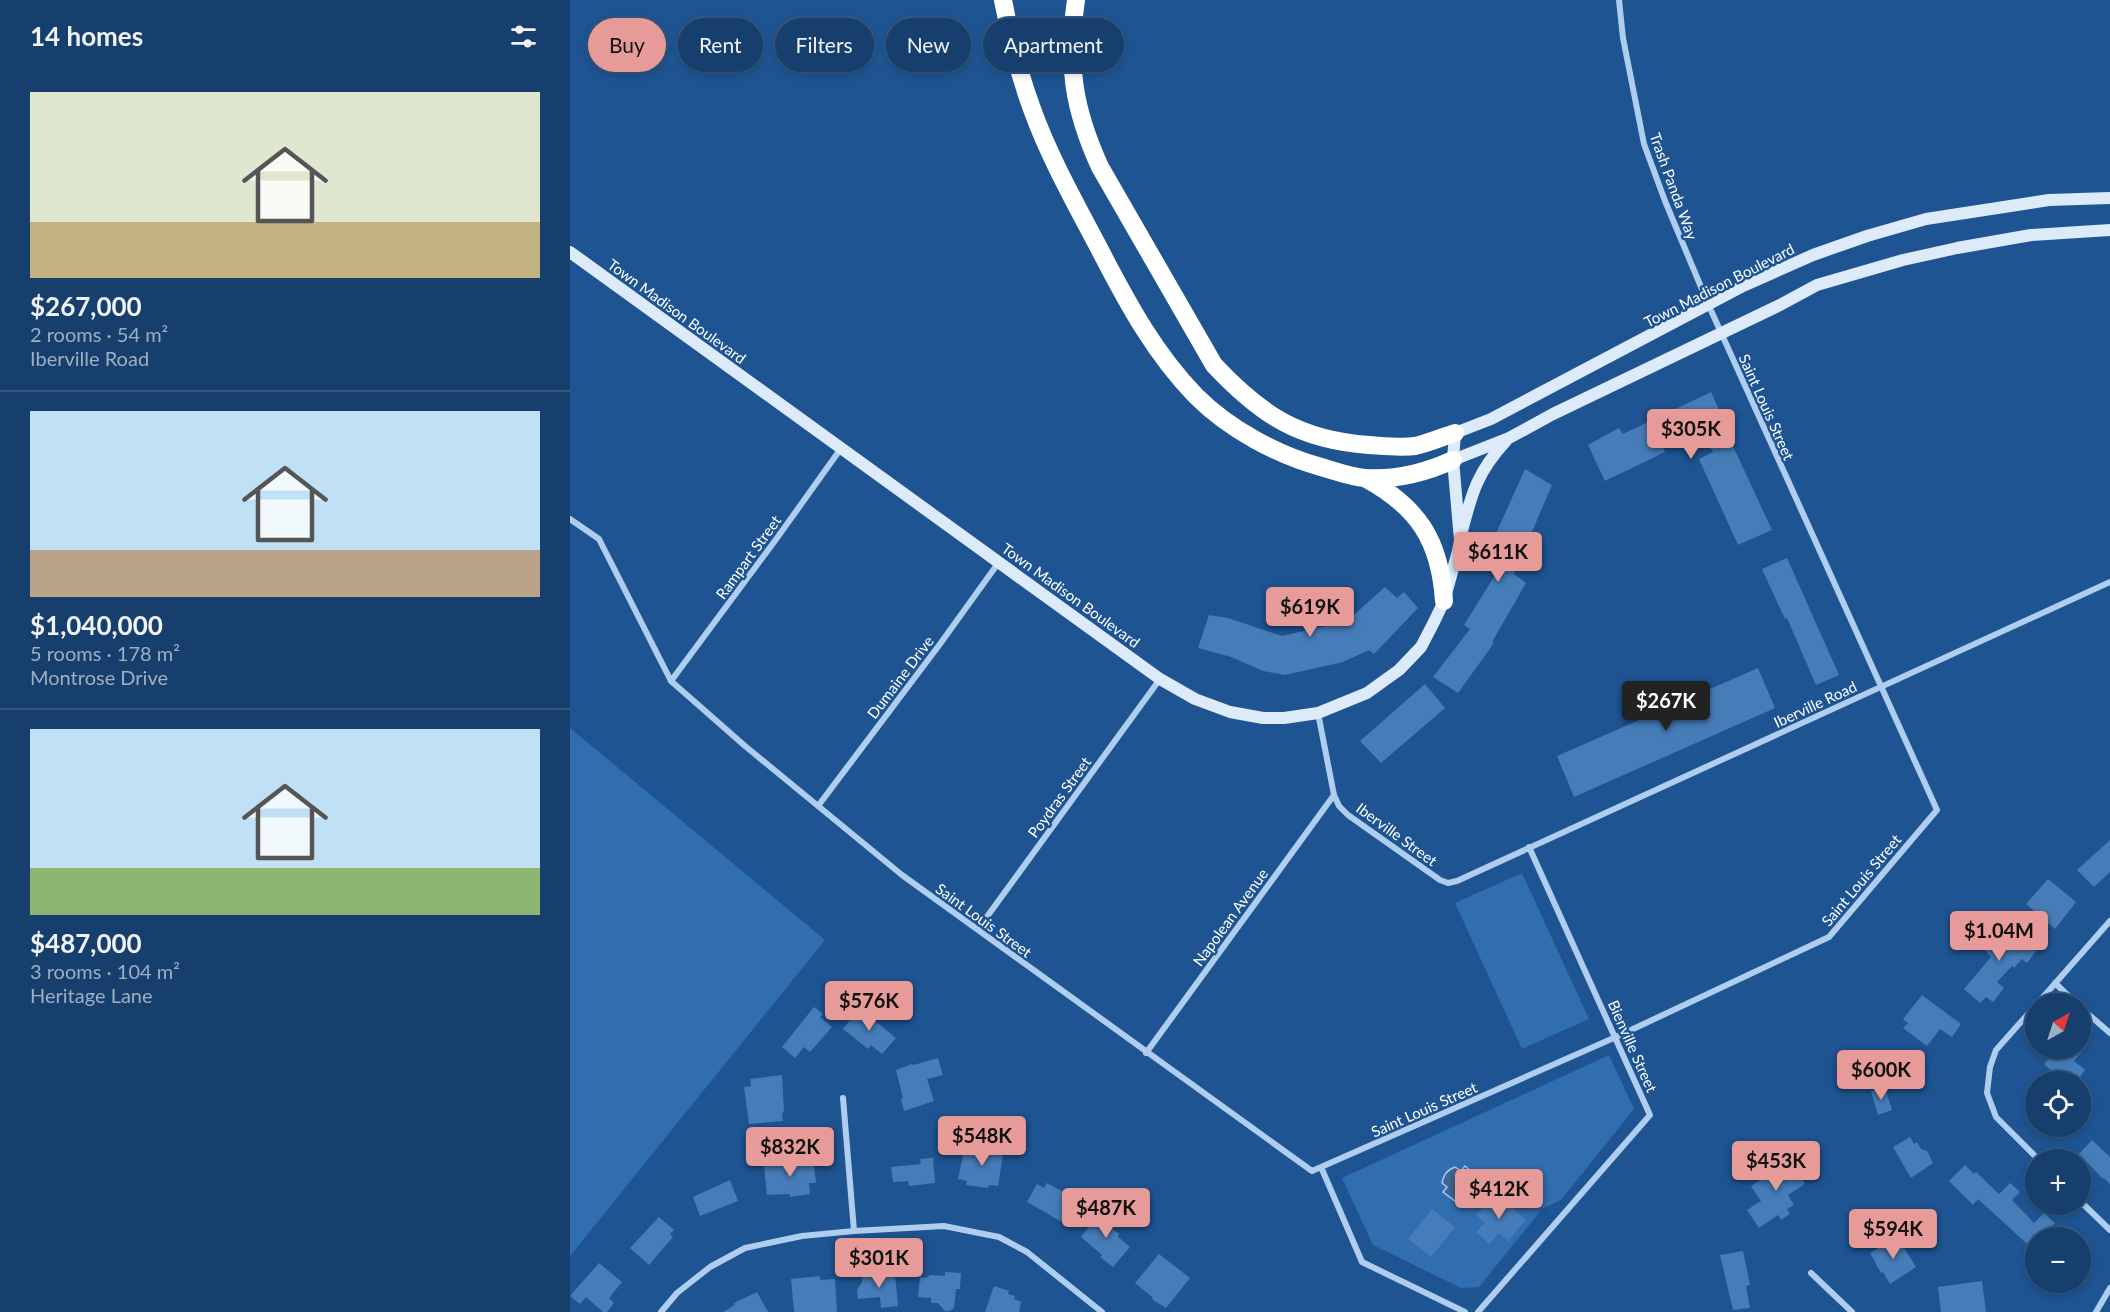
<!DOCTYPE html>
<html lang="en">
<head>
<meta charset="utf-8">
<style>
  body { margin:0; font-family:Lato,sans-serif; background:#1f4673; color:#f1f3f6; height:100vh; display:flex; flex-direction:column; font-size:22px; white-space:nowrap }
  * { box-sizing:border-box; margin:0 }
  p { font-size:20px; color:#9eafc2 }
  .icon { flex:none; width:33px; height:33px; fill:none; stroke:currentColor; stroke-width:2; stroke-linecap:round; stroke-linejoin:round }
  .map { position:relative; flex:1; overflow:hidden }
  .side { display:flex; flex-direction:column; background:#163f6e; width:570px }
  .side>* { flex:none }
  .banner { position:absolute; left:18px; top:18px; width:570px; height:54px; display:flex; gap:12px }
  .needle { width:39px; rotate:39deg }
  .fabs { position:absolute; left:1455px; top:993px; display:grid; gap:12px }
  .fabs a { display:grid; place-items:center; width:66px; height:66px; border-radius:50%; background:#163f6e; box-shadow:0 3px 9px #0003,0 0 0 2px #355881; font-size:30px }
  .price { position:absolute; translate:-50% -51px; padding:0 14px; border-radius:6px; background:#e69b98; color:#111; font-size:20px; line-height:39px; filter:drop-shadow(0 2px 3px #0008) }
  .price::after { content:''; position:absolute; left:50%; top:36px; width:18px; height:14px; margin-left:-9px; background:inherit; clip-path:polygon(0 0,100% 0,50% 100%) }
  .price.current { background:#222; color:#fff }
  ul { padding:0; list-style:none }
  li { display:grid; align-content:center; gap:12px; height:318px; padding:0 30px }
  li+li { border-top:2px solid #355881 }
  li span { display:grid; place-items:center; height:186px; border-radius:0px; color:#555 }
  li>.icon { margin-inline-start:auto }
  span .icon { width:108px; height:108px; fill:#fffc; stroke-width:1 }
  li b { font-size:26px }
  h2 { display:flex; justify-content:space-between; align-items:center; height:72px; padding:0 30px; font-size:26px }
  .pill { padding:0 21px; border-radius:27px; background:#163f6e; box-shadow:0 3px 9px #0003,0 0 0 2px #355881; font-size:21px; line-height:54px }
  .pill.current { background:#e69b98; color:#111 }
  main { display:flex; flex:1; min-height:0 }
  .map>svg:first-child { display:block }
  .green { fill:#316eb0 }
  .water { fill:#3f6793; stroke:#a2c9f0; stroke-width:1.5 }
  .building { fill:#467db9 }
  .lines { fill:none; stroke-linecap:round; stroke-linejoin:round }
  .street { stroke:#afcdee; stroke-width:6 }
  .secondary { stroke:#dceafa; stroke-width:12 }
  .highway { stroke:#fff; stroke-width:18 }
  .labels { text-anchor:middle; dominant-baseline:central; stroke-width:5; stroke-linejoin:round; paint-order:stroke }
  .street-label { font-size:15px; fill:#fff; stroke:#1e5492 }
</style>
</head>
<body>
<main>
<section class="side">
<h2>14 homes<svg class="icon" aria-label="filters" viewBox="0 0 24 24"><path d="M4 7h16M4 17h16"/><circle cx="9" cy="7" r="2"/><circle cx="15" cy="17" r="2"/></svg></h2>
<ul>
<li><span style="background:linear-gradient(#dfe7d0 70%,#c2b280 0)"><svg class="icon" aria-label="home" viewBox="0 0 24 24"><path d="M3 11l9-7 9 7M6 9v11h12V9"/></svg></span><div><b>$267,000</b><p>2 rooms · 54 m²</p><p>Iberville Road</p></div></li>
<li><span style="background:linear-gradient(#bfe0f5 75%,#b9a48a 0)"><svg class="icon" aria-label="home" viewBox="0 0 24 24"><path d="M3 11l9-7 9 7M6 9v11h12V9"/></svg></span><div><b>$1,040,000</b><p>5 rooms · 178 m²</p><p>Montrose Drive</p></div></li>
<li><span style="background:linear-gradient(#bfe0f5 75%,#8fb573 0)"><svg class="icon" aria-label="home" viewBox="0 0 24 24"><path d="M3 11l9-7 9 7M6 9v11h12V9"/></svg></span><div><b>$487,000</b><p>3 rooms · 104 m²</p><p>Heritage Lane</p></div></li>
</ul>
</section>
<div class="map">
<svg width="1540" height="1312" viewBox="0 0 1540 1312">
  <rect width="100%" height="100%" fill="#1e5492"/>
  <!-- green -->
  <path class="green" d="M0,728L255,940L0,1256Z
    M952,873L1019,1019L952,1049L885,903Z
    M1039,1055L1064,1109L991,1200L972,1209L909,1287L891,1288L803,1245L772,1178Z"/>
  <!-- water -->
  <path class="water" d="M885,1167L891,1171L895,1166L906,1175L885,1201L873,1192L877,1187L872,1183C874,1174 877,1170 885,1167Z"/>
  <!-- building -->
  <path class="building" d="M1141,392L1157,428L1155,429L1202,530L1168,545L1129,459L1143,452L1128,428L1092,445L1095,452L1035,481L1018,445L1049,428L1053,434Z
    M955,469L982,485L944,574L956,583L922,642L924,643L888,693L863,677L900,629L894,625L937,556L919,549Z
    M1217,558L1269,675L1246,685L1217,618L1215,619L1192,569Z
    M815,587L827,598L834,592L848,608L804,654L799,650L773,662L715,675L693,671L661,657L628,648L639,615L658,618L712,636L777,621Z
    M1188,668L1205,708L1004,797L987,756Z
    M855,684L875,708L811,763L790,741Z
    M1540,840V872L1524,887L1507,870Z
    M1478,879L1506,902L1485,929L1456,904Z
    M1434,923L1466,951L1457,963L1452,959L1444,968L1442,966L1427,982L1434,988L1423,1002L1416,997L1410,1003L1394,989L1421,957L1413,948L1420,939L1414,934L1423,924L1429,929Z
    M1352,995L1391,1024L1382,1037L1370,1029L1357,1046L1333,1028L1338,1023L1333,1019Z
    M244,1007L253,1014L250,1017L262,1027L240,1052L234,1047L225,1058L212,1047Z
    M289,1008L326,1038L312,1054L301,1045L298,1049L273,1029Z
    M1474,1048H1515L1504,1061L1515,1070L1506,1082H1473L1483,1072L1474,1064L1482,1055Z
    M368,1058L373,1075L357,1079L364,1101L334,1111L331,1099L333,1098L326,1070L342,1064L344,1065Z
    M212,1075L214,1112L212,1113L213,1121L179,1124L174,1087L181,1086L180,1079Z
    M1315,1087L1322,1110L1308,1115L1301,1091Z
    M1340,1137L1344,1144L1347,1142L1351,1149L1357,1151L1363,1163L1341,1178L1323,1147Z
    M1522,1140L1540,1157V1184L1534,1178L1533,1179L1509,1154Z
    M416,1145L434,1148L428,1186L419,1185L418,1188L396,1185L397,1181L388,1179L394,1150L414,1153Z
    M1212,1153L1214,1157L1216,1155L1235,1184L1218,1195L1224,1205L1217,1209L1220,1214L1211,1220L1208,1215L1189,1228L1177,1210L1191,1201L1181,1186L1206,1170L1200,1161Z
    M243,1158L246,1183H239L240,1194L220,1197V1194L197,1195L194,1166L226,1163V1159Z
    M363,1158L365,1183L339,1186L338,1181L323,1182L321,1167L351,1164L350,1159Z
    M1395,1165L1404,1174L1406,1172L1429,1194L1440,1183L1450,1192L1442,1200L1464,1223L1474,1213L1485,1223L1478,1231L1485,1238H1466V1252L1408,1199L1403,1205L1379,1181Z
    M160,1180L168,1201L130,1216L123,1197Z
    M477,1183L504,1198L492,1222L457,1202L467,1184L474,1188Z
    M926,1193L956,1220L938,1241L929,1233L919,1244L906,1232L915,1223L906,1215Z
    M533,1209L547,1221L541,1228L549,1234L548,1237L560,1247L543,1267L530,1257L532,1255L511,1237Z
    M862,1209L885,1227L861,1257L838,1239Z
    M89,1217L104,1230L100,1234L103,1237L79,1265L60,1248Z
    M1327,1237L1346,1267L1320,1284L1313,1272L1311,1273L1300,1253Z
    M1173,1251L1180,1285L1176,1286L1180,1308L1163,1310L1150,1255Z
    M589,1254L620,1278L596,1308L583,1300L582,1297L565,1283Z
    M29,1263L52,1282L39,1298L44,1303L37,1312H33L16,1297L10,1304L0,1296Z
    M308,1271L309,1277L325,1275L328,1306L311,1308L310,1297L288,1299L287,1290L292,1282L291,1272Z
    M375,1272L391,1273L390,1289H386L384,1308L379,1311H375L368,1303H361V1298L348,1297L350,1277L356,1278L360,1275L375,1276Z
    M250,1276V1280L265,1279L267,1312H224L221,1279Z
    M1412,1281L1416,1312H1371L1368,1287Z
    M424,1286L439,1291L438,1294L445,1296L444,1299L451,1302L449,1312H415Z
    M187,1292L198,1312H153L165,1305L164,1303Z"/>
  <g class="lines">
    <!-- street -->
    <path class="street" d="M0,519L29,539L101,681L175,746L332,875L742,1171L1046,1037L1259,937L1367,810L1139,306L1095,201L1074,144L1053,38L1049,0
      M101,681L207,538L272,447
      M748,713L764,795L769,806L778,815L870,880L878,883L887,881L1540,582
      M248,806L370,644L429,562
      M408,929L590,679
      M1485,983L1507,1004
      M1467,1004L1540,921
      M1466,1005L1426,1050L1420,1067L1417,1093L1426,1117L1469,1160
      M1510,1007L1540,1033
      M576,1053L764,795
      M273,1098L284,1231
      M751,1167L792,1262L895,1312
      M1510,1201L1540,1230
      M1241,1273L1282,1312
      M91,1312L107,1293L140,1267L175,1248L232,1236L284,1231L374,1226L429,1237L457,1252L532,1312
      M908,1312L1080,1115L959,847
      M1526,1312L1540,1288"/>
    <!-- secondary -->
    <path class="secondary" d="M0,252L590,679L625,699L660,712L693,718H714L748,713L797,693L829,670L851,647L864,622L874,601L888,551L890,540L883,460L885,433L921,419L1173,286L1243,255L1297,236L1356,219L1479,200L1540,198
      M883,460L939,438L983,414L1210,305L1247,285L1333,260L1387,248L1461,235L1540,230
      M892,531C902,492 908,471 936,441"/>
    <!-- highway -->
    <path class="highway" d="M433,0C440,37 449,74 462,109C480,159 507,206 531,252C558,304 585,354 626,396C659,429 707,455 751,467C765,471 781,477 795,478C825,480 857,472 883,460
      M506,0C497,64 503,108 530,167L644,365C691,415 729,440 799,445C814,446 831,448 845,446C858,443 872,437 885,433
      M795,478C848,507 870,540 874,601"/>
  </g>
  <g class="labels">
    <!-- street labels -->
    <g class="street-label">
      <text transform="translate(1104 186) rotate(70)">Trash Panda Way</text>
      <text transform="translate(1149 285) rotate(-27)">Town Madison Boulevard</text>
      <text transform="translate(107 311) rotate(36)">Town Madison Boulevard</text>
      <text transform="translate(1197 407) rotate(66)">Saint Louis Street</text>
      <text transform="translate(178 557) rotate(-54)">Rampart Street</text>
      <text transform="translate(501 595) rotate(36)">Town Madison Boulevard</text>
      <text transform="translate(330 677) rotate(-53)">Dumaine Drive</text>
      <text transform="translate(1245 704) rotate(-25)">Iberville Road</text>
      <text transform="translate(489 797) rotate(-54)">Poydras Street</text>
      <text transform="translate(827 834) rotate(36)">Iberville Street</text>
      <text transform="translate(1291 880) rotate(-50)">Saint Louis Street</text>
      <text transform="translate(660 917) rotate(-54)">Napolean Avenue</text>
      <text transform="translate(414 920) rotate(36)">Saint Louis Street</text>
      <text transform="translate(1063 1046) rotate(66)">Bienville Street</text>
      <text transform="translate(854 1109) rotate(-24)">Saint Louis Street</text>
    </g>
  </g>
</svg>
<div class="fabs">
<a><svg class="needle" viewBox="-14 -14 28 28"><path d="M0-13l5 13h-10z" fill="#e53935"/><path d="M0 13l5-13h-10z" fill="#9eafc2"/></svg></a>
<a><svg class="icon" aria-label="locate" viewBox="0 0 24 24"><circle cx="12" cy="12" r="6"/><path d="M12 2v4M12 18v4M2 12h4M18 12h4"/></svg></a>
<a>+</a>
<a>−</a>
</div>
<b class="price" style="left:1121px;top:460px">$305K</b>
<b class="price" style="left:928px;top:583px">$611K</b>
<b class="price" style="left:740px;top:638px">$619K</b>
<b class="price current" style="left:1096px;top:732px">$267K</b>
<b class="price" style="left:1429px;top:962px">$1.04M</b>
<b class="price" style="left:299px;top:1032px">$576K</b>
<b class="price" style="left:1311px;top:1101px">$600K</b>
<b class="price" style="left:412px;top:1167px">$548K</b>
<b class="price" style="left:220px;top:1178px">$832K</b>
<b class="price" style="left:1206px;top:1192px">$453K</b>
<b class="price" style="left:929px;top:1220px">$412K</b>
<b class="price" style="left:536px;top:1239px">$487K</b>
<b class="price" style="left:1323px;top:1260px">$594K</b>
<b class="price" style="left:309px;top:1289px">$301K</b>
<div class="banner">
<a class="pill current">Buy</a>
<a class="pill">Rent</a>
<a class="pill">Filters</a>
<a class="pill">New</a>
<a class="pill">Apartment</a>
</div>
</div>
</main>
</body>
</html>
